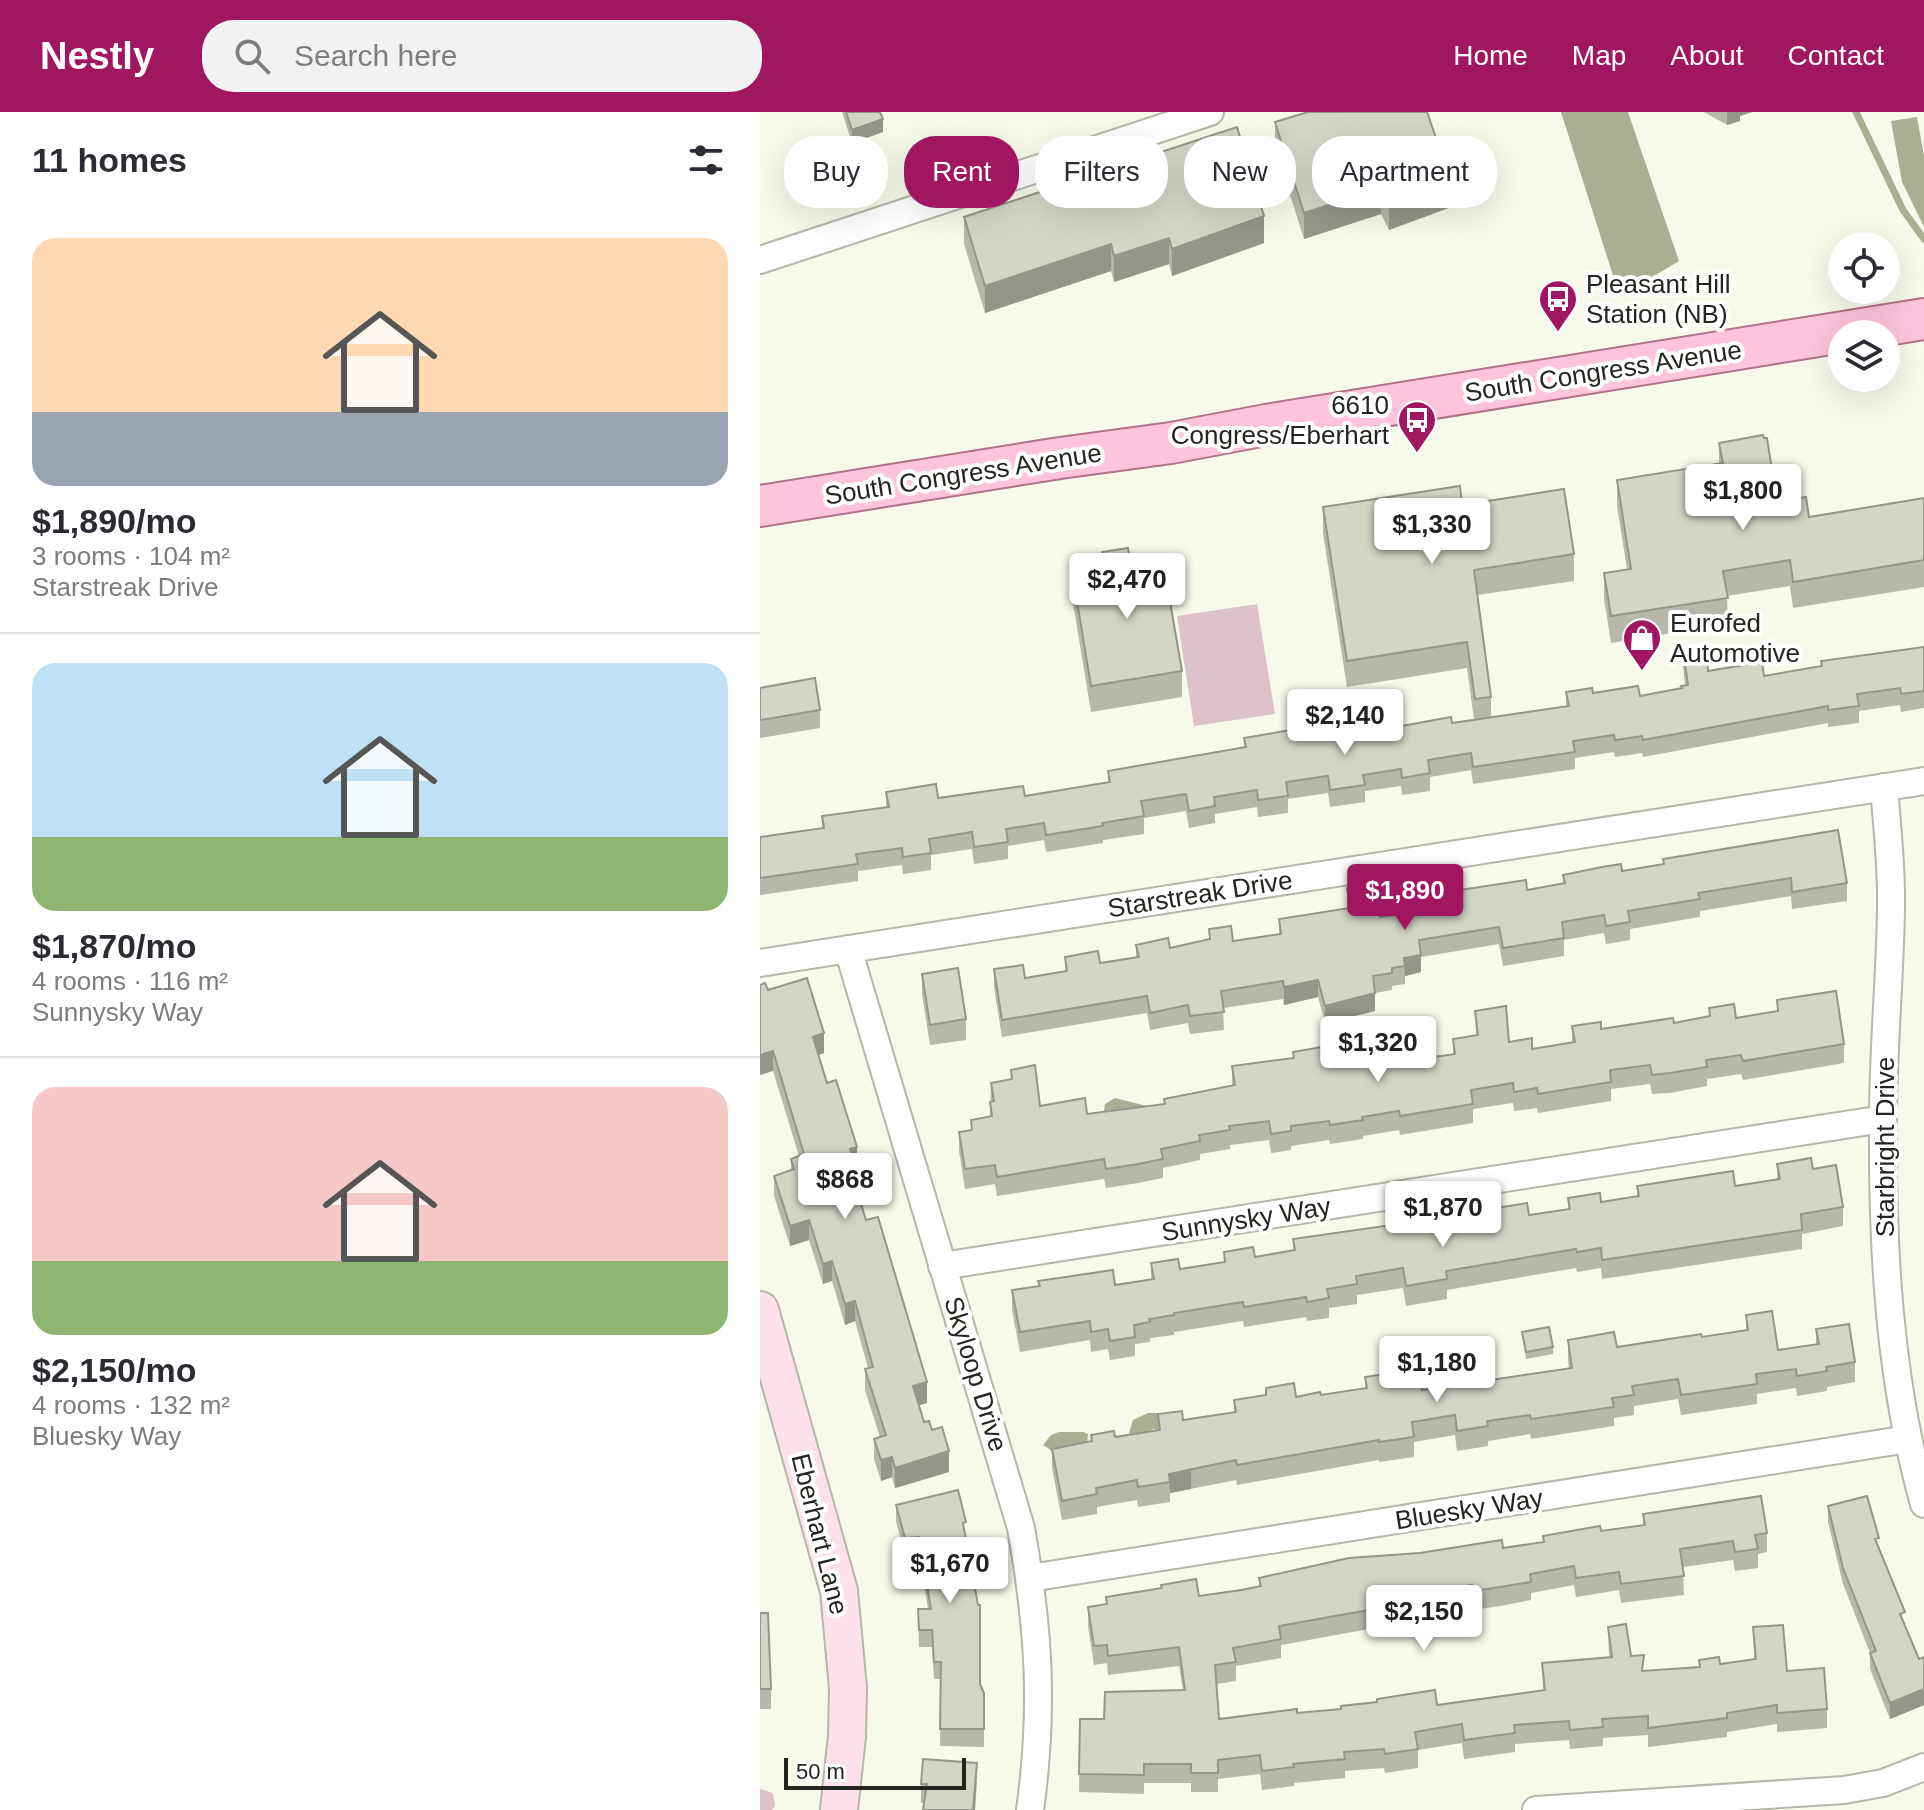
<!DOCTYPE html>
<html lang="en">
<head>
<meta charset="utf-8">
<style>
  body { margin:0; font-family:Arial,sans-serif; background:#f2f2f3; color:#2b2b33; height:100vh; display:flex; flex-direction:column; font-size:30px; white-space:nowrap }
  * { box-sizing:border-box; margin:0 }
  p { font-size:26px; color:#7c7c81 }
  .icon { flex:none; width:44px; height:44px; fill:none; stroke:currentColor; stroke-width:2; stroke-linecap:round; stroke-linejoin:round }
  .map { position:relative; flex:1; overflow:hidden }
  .side { display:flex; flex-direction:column; background:#fff; width:760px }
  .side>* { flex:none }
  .hud { position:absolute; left:24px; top:24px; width:760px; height:72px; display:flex; gap:16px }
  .buttons { position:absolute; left:1068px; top:120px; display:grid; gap:16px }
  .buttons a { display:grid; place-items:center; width:72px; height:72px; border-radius:50%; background:#fff; box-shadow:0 8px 32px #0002; font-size:40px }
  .scale { position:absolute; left:24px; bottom:20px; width:182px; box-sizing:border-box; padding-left:8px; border:4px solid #24251f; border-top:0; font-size:22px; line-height:28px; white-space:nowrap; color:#24251f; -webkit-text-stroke:6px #fff; paint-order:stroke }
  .price { position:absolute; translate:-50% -68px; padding:0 18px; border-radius:8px; background:#fff; color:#222; font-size:26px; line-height:52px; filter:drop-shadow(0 2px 4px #0008) }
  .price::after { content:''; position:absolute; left:50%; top:48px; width:24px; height:18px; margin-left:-12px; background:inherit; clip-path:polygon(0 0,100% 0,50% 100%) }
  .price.active { background:#a11661; color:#fff }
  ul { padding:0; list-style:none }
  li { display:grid; align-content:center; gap:16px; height:424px; padding:0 32px }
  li+li { border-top:2px solid #e1e1e2 }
  li span { display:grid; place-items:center; height:248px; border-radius:24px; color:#555 }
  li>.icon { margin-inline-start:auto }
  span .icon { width:144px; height:144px; fill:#fffc; stroke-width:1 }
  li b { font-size:34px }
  h2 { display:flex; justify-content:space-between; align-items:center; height:96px; padding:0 32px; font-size:34px }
  .pill { padding:0 28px; border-radius:32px; background:#fff; box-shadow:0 8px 32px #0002; font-size:28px; line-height:72px }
  .pill.active { background:#a11661; color:#fff }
  header { display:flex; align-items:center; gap:48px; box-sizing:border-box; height:112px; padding:0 40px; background:#a11661; color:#fff }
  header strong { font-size:38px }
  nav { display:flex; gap:44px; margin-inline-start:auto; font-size:28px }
  .search { width:560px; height:72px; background:#f2f2f3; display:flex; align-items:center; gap:20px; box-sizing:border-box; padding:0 28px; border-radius:32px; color:#7c7c81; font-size:30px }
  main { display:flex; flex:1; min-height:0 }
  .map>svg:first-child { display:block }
  .green { fill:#ddc2cb }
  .water { fill:#a9af90 }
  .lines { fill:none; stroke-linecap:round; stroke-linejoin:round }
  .stream { stroke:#a9af90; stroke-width:7 }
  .street-casing { stroke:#b4b7a9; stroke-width:30 }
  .secondary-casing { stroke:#b4b7a9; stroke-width:40 }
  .primary-casing { stroke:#b2728a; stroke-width:44 }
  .street { stroke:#fff; stroke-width:26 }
  .secondary { stroke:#ffe1ed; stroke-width:36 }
  .primary { stroke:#ffc3db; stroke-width:40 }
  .wall { fill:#b5b8ab }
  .shaded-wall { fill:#94968b }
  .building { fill:#d3d6c7; stroke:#94968b; stroke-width:2 }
  .labels { text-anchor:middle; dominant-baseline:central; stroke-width:8; stroke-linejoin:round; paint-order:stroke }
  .poi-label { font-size:26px; fill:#24251f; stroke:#fff; text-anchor:start }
  .street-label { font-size:26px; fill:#24251f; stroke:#fff }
</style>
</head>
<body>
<header>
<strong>Nestly</strong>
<div class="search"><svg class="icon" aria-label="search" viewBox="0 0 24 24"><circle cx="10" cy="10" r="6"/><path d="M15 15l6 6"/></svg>Search here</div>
<nav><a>Home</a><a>Map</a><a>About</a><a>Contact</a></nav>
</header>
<main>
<section class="side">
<h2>11 homes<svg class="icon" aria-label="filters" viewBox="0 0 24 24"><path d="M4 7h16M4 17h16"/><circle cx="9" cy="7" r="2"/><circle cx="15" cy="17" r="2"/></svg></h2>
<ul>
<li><span style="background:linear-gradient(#ffd9b3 70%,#9aa5b1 0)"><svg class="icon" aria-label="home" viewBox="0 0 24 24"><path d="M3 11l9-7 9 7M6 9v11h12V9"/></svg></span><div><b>$1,890/mo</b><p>3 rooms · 104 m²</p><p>Starstreak Drive</p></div></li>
<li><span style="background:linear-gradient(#bfe0f5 70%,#8fb573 0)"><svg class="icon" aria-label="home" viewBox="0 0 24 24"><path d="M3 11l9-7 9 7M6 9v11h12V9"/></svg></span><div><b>$1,870/mo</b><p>4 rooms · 116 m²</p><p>Sunnysky Way</p></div></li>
<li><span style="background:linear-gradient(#f6c9c9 70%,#8fb573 0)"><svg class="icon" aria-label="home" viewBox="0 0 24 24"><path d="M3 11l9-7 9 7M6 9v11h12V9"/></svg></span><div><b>$2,150/mo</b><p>4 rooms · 132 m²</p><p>Bluesky Way</p></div></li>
</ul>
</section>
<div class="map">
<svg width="1164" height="1698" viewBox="0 0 1164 1698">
  <rect width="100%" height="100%" fill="#f7faeb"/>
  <!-- green -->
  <path class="green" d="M497,492L515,602L434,614L417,504Z
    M0,1677L13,1681L15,1694L12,1698H0Z"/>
  <!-- water -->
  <path class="water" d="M801,0H868L919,149L879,173L857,176Z
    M1157,5L1164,44V115L1142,70L1131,9Z
    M355,986L387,994L347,1004L344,999L345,992Z
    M388,1301H402L407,1305L399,1319L394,1317L373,1324L369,1321L373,1308Z
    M299,1320H324L328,1322L327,1332L295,1341L283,1333L291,1323Z"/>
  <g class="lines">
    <!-- stream -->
    <path class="stream" d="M1096,0L1143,98L1164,127"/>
    <defs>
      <path id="street" d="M0,148L450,0
        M1124,675C1127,715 1132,756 1131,796C1130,867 1123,937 1123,1008C1122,1137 1129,1267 1164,1392
        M88,837L261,1416C279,1517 284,1597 270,1698
        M0,851L1164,669
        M182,1154L1123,1007
        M270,1466L1148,1327
        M776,1698L1084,1678L1123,1671L1164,1655"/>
      <path id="secondary" d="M0,1198L79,1479L88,1576L87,1624L79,1698"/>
      <path id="primary" d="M0,394L300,346L411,331L506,313L1164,207"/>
    </defs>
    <!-- street casing -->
    <use href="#street" class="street-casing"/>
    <!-- secondary casing -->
    <use href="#secondary" class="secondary-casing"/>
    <!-- primary casing -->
    <use href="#primary" class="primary-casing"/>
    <!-- street -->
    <use href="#street" class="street"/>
    <!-- secondary -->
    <use href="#secondary" class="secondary"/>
    <!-- primary -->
    <use href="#primary" class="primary"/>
  </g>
  <!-- wall -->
  <path class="wall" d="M82,0H120L123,20L92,31Z
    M944,0H992L980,4V9L967,13Z
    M515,10L691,95L629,118L621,102L544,127L515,36Z
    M204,105L504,131L412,164L409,152L354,170L351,159L225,201L204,132Z
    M959,331L1017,390L1049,405L1164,386V475L1033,496L1030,474L967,484L968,512L851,531L844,487V461L867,457L857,394V368L959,352Z
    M702,393L814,442V469L717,483L731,585V605L806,594V580L880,584L921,577L925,573L923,554V537L948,559L1004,564L1061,554V549L1164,535V596L1141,600L1140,593L1099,599V611L1068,615V611L883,645L882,641L855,645L854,640L815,646V657L713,672L711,658L670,665V679L642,683L641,674L605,679V690L570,695L568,681L528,687V701L498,705L497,695L455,702V711L429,716L426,699L384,706V722L343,728V731L286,740L284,728L248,734V747L214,752L212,737L171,743V758L143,762L142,753L98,759V769L0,783V725L62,716V704L126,695V680L178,686L265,684L348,671V659L484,635V626L620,618L714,608L707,556L587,575L563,421V395Z
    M342,440L371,455L422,559V585L331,600L313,491V465L342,460Z
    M0,576L60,598V616L0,626Z
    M903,747L1087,771V789L1032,797L1031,784L940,799V805L870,817V828L846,832L844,821L804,828V844L743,854L739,832L661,845V860L645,864V872L632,874V878L615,881V899L565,911L558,885L524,893L523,887L463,896L464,918L430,922L428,911L390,918L387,901L242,925L234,875V857L265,866L305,859V845L340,851L376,845V833L410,836L449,827V817L473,829L519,822V807L588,797L587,776L613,792L620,805L660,799V784L767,778L803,771V763L862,759L903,752Z
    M162,862L206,907V928L170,933L162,882Z
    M8,878L64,941L58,943L67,971L97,1055L99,1085L167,1291L159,1293L164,1310L172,1318L189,1360L135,1376L132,1365L121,1369L114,1347V1327L120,1325L105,1278V1257L108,1256L95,1209L85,1213L72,1169L63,1172L49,1128L30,1134L14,1084V1064L31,1058V1047L39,1044L13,959Z
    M1017,888L1084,932V951L983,968L981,962L947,967V974L910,981L892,982L890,972L851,977V989L778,1001L777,996L754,999L753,991L713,997V1011L640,1023L639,1018L603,1024V1027L570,1032L569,1028L531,1034V1038L511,1041L509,1028L470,1033V1037L440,1042V1048L403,1056V1066L378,1071L346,1076L344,1067L237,1084L235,1072L205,1077L199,1039V1020L211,1018V1008L230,1005L231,971L251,967V958L280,994L327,1002L404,992V987L472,974V954L533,946V940L593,946L653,948L693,942V927L716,923L715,899L749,930L772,937L812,930V914L841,917L914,911L949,904V896L976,906L1017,900Z
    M1017,1052L1053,1057L1083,1095V1114L1042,1122V1137L842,1167L841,1156L817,1160L816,1156L687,1178V1187L646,1194L643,1176L597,1183V1192L569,1196V1206L547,1209L546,1205L484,1215L483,1209L414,1220V1223L390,1226V1230L375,1232V1244L350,1248L348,1237L331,1240L330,1228L260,1240L252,1198V1178L278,1174V1169L355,1173L391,1167V1151L420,1157L464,1150V1140L495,1145L533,1139V1127L632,1117H697L736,1110V1096L769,1103L808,1097V1086L841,1090L877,1084V1074H975L1017,1067Z
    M986,1203L1018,1238L1056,1232V1217L1095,1250V1270L1067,1275V1279L1037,1284L1036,1276L997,1282V1292L921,1303L918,1287L874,1294V1303L854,1306V1314L771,1327L770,1322L728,1329V1334L697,1339L695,1323L654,1330V1345L619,1350V1348L477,1373L476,1368L410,1381V1390L378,1395L377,1388L337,1395V1402L302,1408L292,1356V1337L331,1329V1323L355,1325L398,1319V1302L423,1308L474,1300V1288L561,1283L605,1277V1265L645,1270L662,1278L809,1257L808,1248V1228L857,1235L942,1225L986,1218Z
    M762,1220L793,1235V1242L766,1247Z
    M694,1231L718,1249V1256L697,1260Z
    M136,1393L206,1427L220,1572L224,1581V1635L180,1634L181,1567H174L172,1535H159L158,1497H168L159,1442L145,1443L136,1410Z
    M1068,1394L1119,1437L1145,1513L1159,1547L1164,1545V1593L1130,1607L1110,1557V1541L1083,1472L1068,1410Z
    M883,1402L1007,1421V1440L998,1442V1456L975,1459L973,1448L923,1455L924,1483L861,1491L859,1478L816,1485L814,1473L771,1481V1488L740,1494L713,1498L712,1492L620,1506V1515L521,1533V1546L476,1554V1569L457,1572L459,1607L677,1593L783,1578L782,1551L849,1545L848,1515L884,1559L939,1556V1548L960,1552L994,1547L993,1515L1027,1559L1067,1597V1616L1017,1620V1612L967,1620V1625L888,1635V1623L843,1626V1634L810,1637L809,1628L755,1632V1640L704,1647L702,1631L658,1638V1656L625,1661L624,1656L585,1659V1666L534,1671V1674L502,1678L500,1662L458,1667V1680H431V1671H384V1682L319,1680L320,1607H344L423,1578L419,1554L348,1563L347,1551L334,1553L328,1514V1495L346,1492V1485L439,1484L499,1474V1466L783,1430V1424L841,1419L883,1414Z
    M0,1501L11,1577V1597H0Z
    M217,1670L215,1698H163L165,1691H161V1672Z"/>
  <!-- shaded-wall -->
  <path class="shaded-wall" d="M967,0H992L980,4V9L967,13Z
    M123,7V20L92,31V18Z
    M691,69V95L629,118V91Z
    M621,76V102L544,127V101Z
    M504,104V131L412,164V137Z
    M409,126V152L354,170V144Z
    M351,132V159L225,201V174Z
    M661,843V860L645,864L644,846Z
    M558,868V885L524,893V875Z
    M615,881V899L565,911V894Z
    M64,921V941L53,945V925Z
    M13,939V959L0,963V943Z
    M97,1035V1055L90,1037Z
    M99,1065V1085L93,1067Z
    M49,1108V1128L30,1134V1114Z
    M72,1149V1169L63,1172V1152Z
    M95,1189V1209L85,1213V1192Z
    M167,1270V1291L153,1295V1274Z
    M189,1339V1360L135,1376V1356Z
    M132,1345V1365L121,1369V1348Z
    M431,1357V1377L410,1381L409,1362Z
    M1164,1577V1593L1130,1607V1591Z
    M217,1651L215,1698H213Z"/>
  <!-- building -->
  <path class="building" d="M86,0H120L123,7L92,18Z
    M548,0H667L691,69L629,91L621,76L544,101L515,10Z
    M477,15L504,104L412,137L409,126L354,144L351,132L225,174L204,105Z
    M1003,323L1004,326H1007L1017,390L1046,385L1049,405L1164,386V448L1033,470L1030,448L963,459L968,486L851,504L844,461L871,457L857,368L963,351L959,331Z
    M700,374L702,393L804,377L814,442L714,458L731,585L715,587L707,530L587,549L563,395Z
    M368,436L371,455L403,449L422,559L331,574L313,465L345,459L342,440Z
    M946,534L948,559L1002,550L1004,564L1062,554L1061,549L1164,535V579L1141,582L1140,576L1097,582L1099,594L1068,598V594L883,628L882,624L855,628L854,623L813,629L815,640L713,655L711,641L668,648L670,661L642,666L641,657L603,663L605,673L570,678L568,664L526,670L528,684L498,688L497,678L454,685L455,694L429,699L426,682L381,689L384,704L342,711L343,714L286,723L284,711L246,717L248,730L214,735L212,720L169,727L171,741L143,745L142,736L96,742L98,752L0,766V725L64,716L62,704L129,695L126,680L176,672L178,686L263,674L265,684L350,670L348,659L486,635L484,626L617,603L620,618L691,605L692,611L809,594L806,580L832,576L833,581L878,574L880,584L922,576L921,574L928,573L923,537Z
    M55,566L60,598L0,608V576Z
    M1078,718L1087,771L1032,780L1031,766L938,781L940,787L868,799L870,810L846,814L844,803L802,810L804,826L743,836L739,815L659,828L661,843L644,846L645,854L632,856V861L613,864L615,881L565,894L558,868L524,875L523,869L461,879L464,900L430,904L428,893L390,901L387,884L242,908L234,857L263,853L265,866L307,859L305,845L338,839L340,851L379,845L376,833L408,826L410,836L450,827L449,817L471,814L473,829L521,822L519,807L590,796L587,776L609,772L613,792H617L620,805L663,799L660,784L766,768L767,778L805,771L803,763L842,755L861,752L862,759L904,752L903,747Z
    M198,856L206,907L170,913L162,862Z
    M47,866L64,921L53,925L67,971L76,968L97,1035L90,1037L99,1065L93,1067L106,1108L118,1105L167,1270L153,1274L164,1310L169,1309L172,1318L182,1315L189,1339L135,1356L132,1345L121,1348L114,1327L126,1323L105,1257L113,1255L95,1189L85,1192L72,1149L63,1152L49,1108L30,1114L14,1064L34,1057L31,1047L44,1042L13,939L0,943V873L5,871L8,878Z
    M1076,879L1084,932L983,949L981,943L946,948L947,955L910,961L892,963L890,953L850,958L851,970L778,982L777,976L754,980L753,971L711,978L713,992L640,1004L639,999L602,1005L603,1008L570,1013L569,1009L531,1014V1019L511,1022L509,1009L469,1014L470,1018L439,1023L440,1029L401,1037L403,1047L378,1052L346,1057L344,1047L237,1065L235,1053L205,1057L199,1020L212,1018L211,1008L232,1004L230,990L234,989L231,971L252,967L251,958L275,953L280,994L325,986L327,1002L405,992L404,987L475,973L472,954L534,946L533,940L590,930L593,946L651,936L653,948L695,942L693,927L718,923L715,899L746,894L749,930L772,926V937L815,930L812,914L841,910V917L913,906L914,911L950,904L949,896L974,892L976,906L1018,899L1017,888Z
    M1051,1046L1053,1057L1076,1053L1083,1095L1041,1102L1042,1118L842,1148L841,1136L817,1140L816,1137L686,1159L687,1167L646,1174L643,1156L596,1164L597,1172L567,1177L569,1186L547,1190L546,1185L484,1195L483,1190L414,1201V1203L389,1207L390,1210L374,1213L375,1225L350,1229L348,1217L331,1220L330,1209L260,1220L252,1178L280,1174L278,1169L353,1158L355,1173L394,1167L391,1151L418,1147L420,1157L465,1150L464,1140L493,1135L495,1145L535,1138L533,1127L631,1113L632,1117L695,1103L697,1117L739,1110L736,1096L767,1091L769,1103L810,1097L808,1086L840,1081L841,1090L879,1084L877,1074L973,1059L975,1074L1020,1067L1017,1052Z
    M1012,1199L1018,1238L1059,1232L1056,1217L1089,1212L1095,1250L1066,1255L1067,1259L1037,1264L1036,1257L996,1262L997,1272L921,1283L918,1267L872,1274L874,1283L852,1286L854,1295L771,1307L770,1303L727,1309L728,1314L697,1319L695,1303L652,1310L654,1325L619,1330V1328L477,1353L476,1348L409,1362L410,1370L378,1375L377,1368L336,1376L337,1382L302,1389L292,1337L332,1329L331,1323L354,1319L355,1325L400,1318L398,1302L422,1299L423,1308L476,1300L474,1288L506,1283V1276L534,1271L536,1285L560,1280L561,1283L607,1276L605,1265L644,1259L645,1270L660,1267L662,1278L812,1256L808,1228L854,1220L857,1235L941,1222L942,1225L988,1218L986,1203Z
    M789,1215L793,1235L766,1240L762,1220Z
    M716,1230L718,1249L697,1253L694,1231Z
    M198,1378L206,1410L203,1411L218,1493H220V1572L224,1581V1617H180L181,1550H174L172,1518H159L158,1497H171L159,1425L145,1426L136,1393Z
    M1001,1384L1007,1421L995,1423L998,1437L975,1440L973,1429L920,1437L924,1464L861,1472L859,1460L816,1466L814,1454L770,1462L771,1470L740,1475L713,1479L712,1473L618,1487L620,1496L519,1514L521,1527L473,1536L476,1550L455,1553L459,1607L537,1597V1601L581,1597V1594L617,1590V1587L675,1578L677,1593L785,1578L782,1551L852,1545L848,1515L866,1512L871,1544L884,1543L882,1559L940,1555L939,1548L959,1545L960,1552L996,1547L993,1515L1023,1513L1027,1559L1064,1556L1067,1597L1017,1601V1593L967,1601V1606L888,1616V1604L842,1607L843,1615L810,1618L809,1609L754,1613L755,1621L704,1628L702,1612L655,1620L658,1637L625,1642L624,1637L584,1640L585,1647L533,1652L534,1655L502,1659L500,1643L458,1648V1661H431V1652H384V1663L319,1662L320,1607H344L345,1580L425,1578L419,1535L348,1544L347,1533L334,1534L328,1495L347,1492L346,1485L402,1476L401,1473L436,1467L439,1484L482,1478L501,1474L499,1466L589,1446L660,1441L742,1428L743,1436L784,1430L783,1424L840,1414L841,1419L885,1413L883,1402Z
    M1107,1384L1119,1426L1115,1427L1145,1500L1140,1502L1159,1547L1164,1545V1577L1130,1591L1110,1541L1116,1539L1083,1456L1068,1394Z
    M0,1501H8L11,1577H0Z
    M163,1647L217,1651L213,1698H163L167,1672H161Z"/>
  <!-- icons -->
  <defs>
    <symbol id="bus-pin" viewBox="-11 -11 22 30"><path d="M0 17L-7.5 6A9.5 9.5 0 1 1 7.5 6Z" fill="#a11661" stroke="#fff"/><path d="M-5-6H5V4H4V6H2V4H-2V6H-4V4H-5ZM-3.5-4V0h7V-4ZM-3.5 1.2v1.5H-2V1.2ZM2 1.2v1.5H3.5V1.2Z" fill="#fff"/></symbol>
    <symbol id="shop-pin" viewBox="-11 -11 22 30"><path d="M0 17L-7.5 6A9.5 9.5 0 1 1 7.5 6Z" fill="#a11661" stroke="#fff"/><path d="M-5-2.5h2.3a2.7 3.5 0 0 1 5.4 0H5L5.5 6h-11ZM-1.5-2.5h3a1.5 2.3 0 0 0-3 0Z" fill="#fff"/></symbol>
  </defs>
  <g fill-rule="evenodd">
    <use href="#bus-pin" x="776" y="165" width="44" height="60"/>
    <use href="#bus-pin" x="635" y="286" width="44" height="60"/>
    <use href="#shop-pin" x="860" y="504" width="44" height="60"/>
  </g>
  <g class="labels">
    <!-- poi labels -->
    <g class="poi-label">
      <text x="826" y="172">Pleasant Hill<tspan x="826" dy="30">Station (NB)</tspan></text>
      <text x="629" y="293" text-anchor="end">6610<tspan x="629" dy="30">Congress/Eberhart</tspan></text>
      <text x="910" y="511">Eurofed<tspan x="910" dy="30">Automotive</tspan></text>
    </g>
    <!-- street labels -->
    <g class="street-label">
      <text transform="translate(843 259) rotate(-9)">South Congress Avenue</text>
      <text transform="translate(203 362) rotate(-9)">South Congress Avenue</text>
      <text transform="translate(440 782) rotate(-9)">Starstreak Drive</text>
      <text transform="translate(1125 1035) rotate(-90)">Starbright Drive</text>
      <text transform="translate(486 1107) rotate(-9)">Sunnysky Way</text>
      <text transform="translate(216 1262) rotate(73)">Skyloop Drive</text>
      <text transform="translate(709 1397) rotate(-9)">Bluesky Way</text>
      <text transform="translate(60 1422) rotate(76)">Eberhart Lane</text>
    </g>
  </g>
</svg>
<div class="buttons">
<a><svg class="icon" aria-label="locate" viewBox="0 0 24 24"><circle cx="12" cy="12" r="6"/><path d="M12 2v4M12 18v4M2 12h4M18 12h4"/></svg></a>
<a><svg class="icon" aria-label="layers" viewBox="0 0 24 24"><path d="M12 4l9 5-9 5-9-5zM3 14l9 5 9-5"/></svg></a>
</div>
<div class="scale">50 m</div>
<b class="price" style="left:983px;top:420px">$1,800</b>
<b class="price" style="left:672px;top:454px">$1,330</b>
<b class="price" style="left:367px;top:509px">$2,470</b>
<b class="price" style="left:585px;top:645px">$2,140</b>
<b class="price active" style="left:645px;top:820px">$1,890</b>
<b class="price" style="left:618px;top:972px">$1,320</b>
<b class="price" style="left:85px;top:1109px">$868</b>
<b class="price" style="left:683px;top:1137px">$1,870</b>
<b class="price" style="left:677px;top:1292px">$1,180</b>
<b class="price" style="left:190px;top:1493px">$1,670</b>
<b class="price" style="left:664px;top:1541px">$2,150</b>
<div class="hud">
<a class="pill">Buy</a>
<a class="pill active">Rent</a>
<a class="pill">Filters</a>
<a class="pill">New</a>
<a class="pill">Apartment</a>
</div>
</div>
</main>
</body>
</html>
